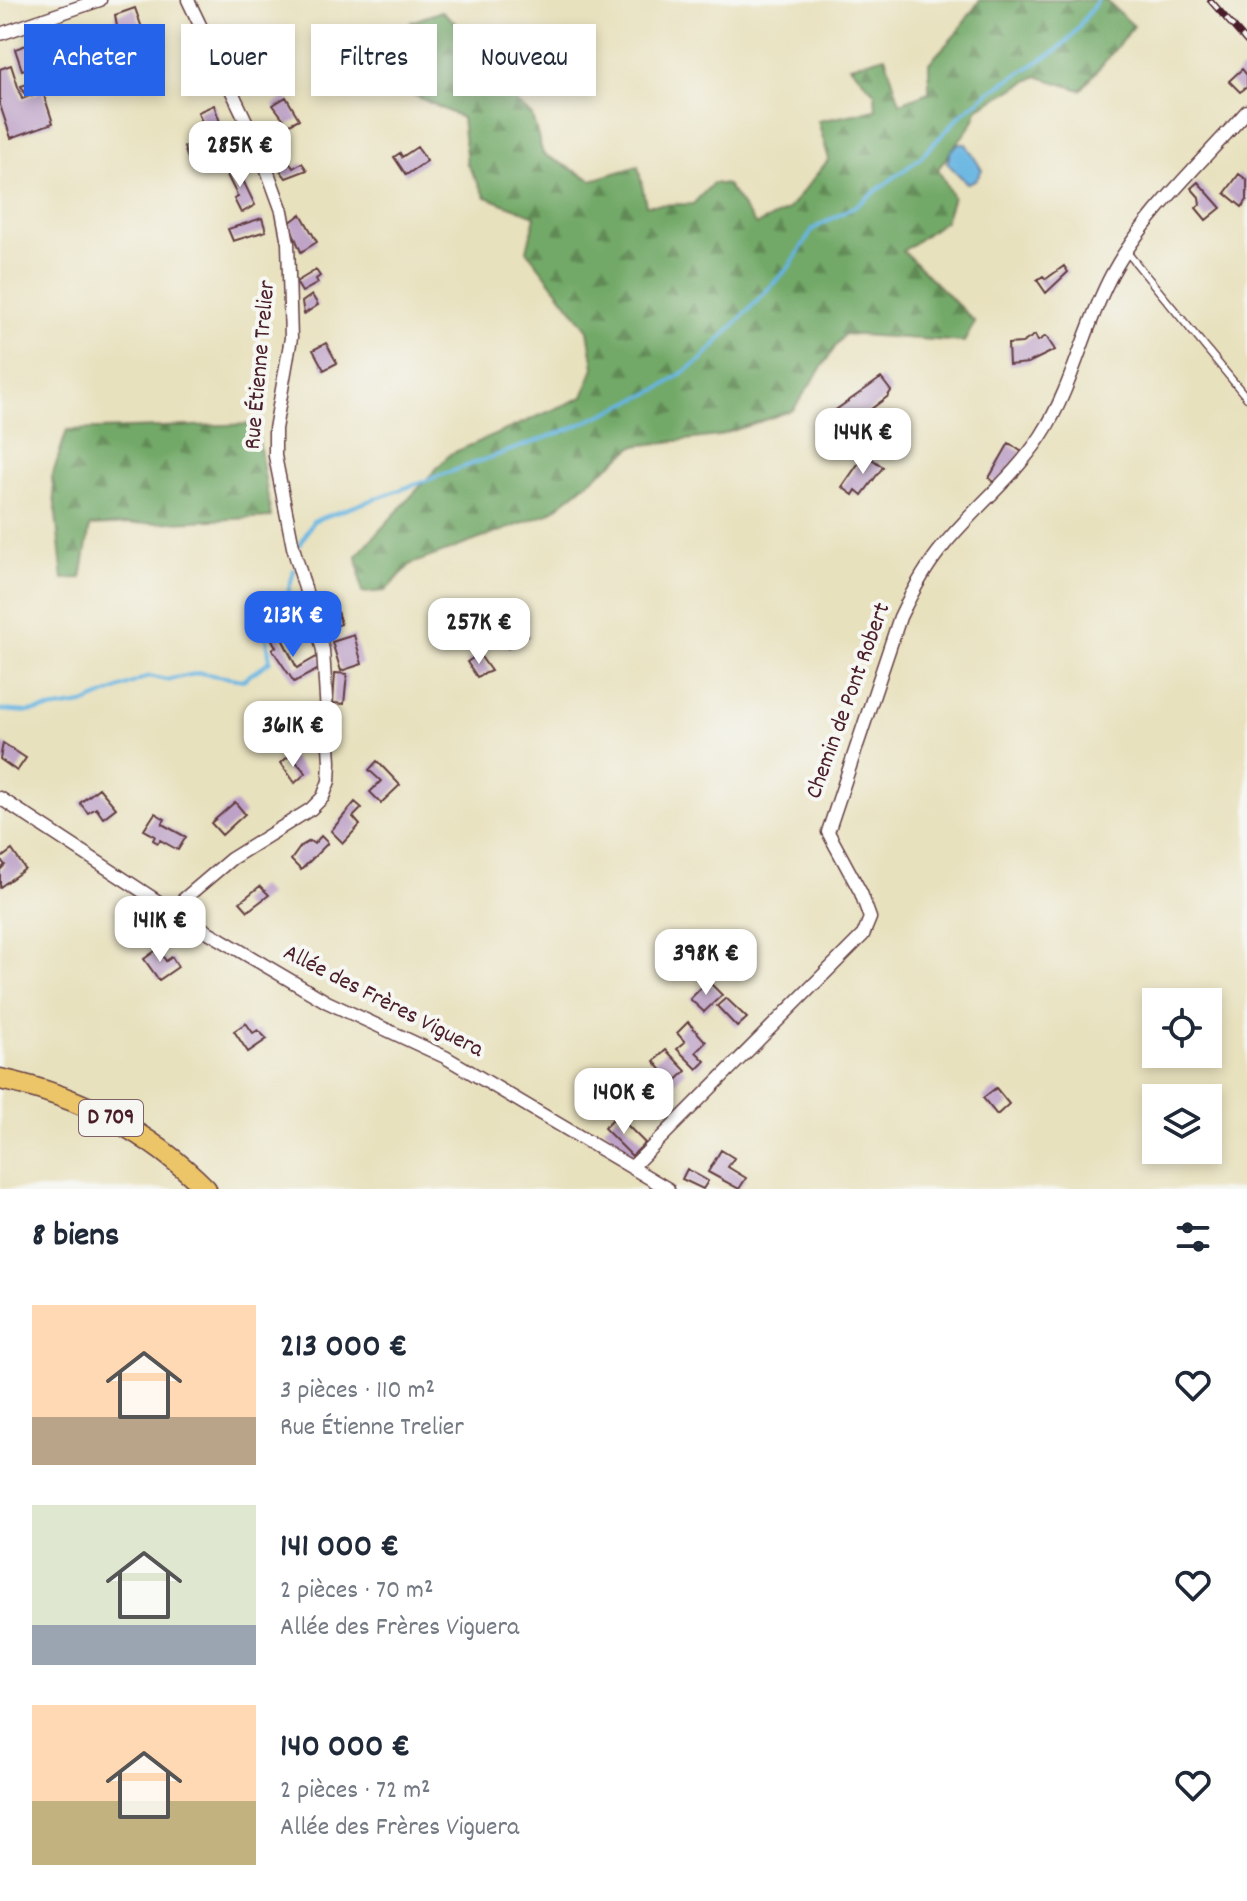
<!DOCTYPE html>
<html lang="fr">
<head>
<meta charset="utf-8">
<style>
  body { margin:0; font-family:Dekko,sans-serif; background:#f6f6f7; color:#1f2937; height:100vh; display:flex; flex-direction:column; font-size:30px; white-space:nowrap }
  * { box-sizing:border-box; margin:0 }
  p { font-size:26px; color:#747a83 }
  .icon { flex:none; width:44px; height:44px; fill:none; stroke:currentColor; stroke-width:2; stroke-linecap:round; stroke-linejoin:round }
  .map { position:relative; height:1189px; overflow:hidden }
  .drawer { display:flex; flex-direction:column; background:#fff; flex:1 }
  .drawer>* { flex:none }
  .top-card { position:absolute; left:24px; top:24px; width:800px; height:72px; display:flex; gap:16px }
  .tools { position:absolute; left:1142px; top:988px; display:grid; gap:16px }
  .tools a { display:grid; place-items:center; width:80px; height:80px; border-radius:0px; background:#fff; box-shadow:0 4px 12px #0003; font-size:40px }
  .price { position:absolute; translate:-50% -68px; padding:0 18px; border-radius:16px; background:#fff; color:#222; font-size:26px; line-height:52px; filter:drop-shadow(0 2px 4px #0008) }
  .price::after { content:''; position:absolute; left:50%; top:48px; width:24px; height:18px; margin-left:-12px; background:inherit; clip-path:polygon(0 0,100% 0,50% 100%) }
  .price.current { background:#2563eb; color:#fff }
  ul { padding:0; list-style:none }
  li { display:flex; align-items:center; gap:24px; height:200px; padding:0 32px }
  li span { display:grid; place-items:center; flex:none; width:224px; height:160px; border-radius:0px; color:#555 }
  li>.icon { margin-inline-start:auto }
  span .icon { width:96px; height:96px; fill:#fffc; stroke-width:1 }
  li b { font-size:34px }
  h2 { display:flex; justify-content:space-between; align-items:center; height:96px; padding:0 32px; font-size:34px }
  .pill { padding:0 28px; border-radius:0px; background:#fff; box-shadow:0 4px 12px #0003; font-size:28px; line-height:72px }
  .pill.current { background:#2563eb; color:#fff }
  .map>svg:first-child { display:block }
  .forest { fill:url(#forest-firs); stroke:#5e6449; stroke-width:2 }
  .water { fill:#68b6e2; stroke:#596a86; stroke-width:2 }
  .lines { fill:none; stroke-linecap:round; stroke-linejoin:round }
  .stream { stroke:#68b6e2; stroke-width:4 }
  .building { fill:#bea2c7 }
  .service-casing { stroke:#623c41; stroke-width:9 }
  .minor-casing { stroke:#623c41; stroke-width:15 }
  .primary-casing { stroke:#623c41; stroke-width:23 }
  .service { stroke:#fff; stroke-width:6 }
  .minor { stroke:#fff; stroke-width:12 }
  .primary { stroke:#ecc569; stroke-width:20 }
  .rail-casing { stroke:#4a1f2b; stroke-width:7 }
  .rail { stroke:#f6f6f2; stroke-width:4; stroke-dasharray:12; stroke-linecap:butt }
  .labels { text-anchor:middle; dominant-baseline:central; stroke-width:8; stroke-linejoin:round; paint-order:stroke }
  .shield { fill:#f6f6f2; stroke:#7e6067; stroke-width:2 }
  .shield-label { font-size:22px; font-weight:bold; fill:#4a1f2b }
  .street-label { font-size:24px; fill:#4a1f2b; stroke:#f6f6f2 }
</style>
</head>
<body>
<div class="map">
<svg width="1247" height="1189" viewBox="0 0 1247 1189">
  <defs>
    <pattern id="forest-firs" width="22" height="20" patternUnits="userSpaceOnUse" patternTransform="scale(2)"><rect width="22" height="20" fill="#72a967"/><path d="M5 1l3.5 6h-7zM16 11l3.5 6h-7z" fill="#608955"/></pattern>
  </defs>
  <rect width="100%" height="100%" fill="#f6f6f2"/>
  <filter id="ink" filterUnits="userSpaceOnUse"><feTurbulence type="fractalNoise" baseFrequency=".0125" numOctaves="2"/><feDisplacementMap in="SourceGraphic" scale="16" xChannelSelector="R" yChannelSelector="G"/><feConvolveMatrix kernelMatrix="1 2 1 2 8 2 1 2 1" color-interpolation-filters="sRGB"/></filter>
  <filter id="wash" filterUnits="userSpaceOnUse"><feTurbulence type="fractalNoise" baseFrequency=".006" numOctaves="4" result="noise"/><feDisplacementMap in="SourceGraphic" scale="32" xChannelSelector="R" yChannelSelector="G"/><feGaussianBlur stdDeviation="1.8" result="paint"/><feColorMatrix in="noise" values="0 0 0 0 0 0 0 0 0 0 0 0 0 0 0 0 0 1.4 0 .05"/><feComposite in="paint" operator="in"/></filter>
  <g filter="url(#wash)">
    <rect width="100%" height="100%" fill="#e8e1be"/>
    <!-- forest -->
    <path class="forest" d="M980,0H1105L1134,26L1081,90L1037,76L978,108L973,122L938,169L953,197L945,221L903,251L975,322L964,342L844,334L793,410L718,436L634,446L548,514L411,564L385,591L362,593L357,555L450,454L583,397L594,367L588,330L527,251L535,216L486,197L467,164L462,118L412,94L436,49L411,22L442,11L477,42L489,78L532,116L543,154L592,180L638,166L646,205L693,204L713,183L727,185L756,225L788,210L829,159L818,121L876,110L875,93L850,66L885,56L900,103L929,92V63L955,35Z
      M256,424L271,517L90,526L81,578L63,579L52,477L67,430Z"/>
    <!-- water -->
    <path class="water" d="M959,144H966L982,170L976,180L967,183L947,163L951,150Z"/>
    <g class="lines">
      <!-- stream -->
      <path class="stream" d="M300,545L313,521L570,429L659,389L700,361L789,267L813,229L857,205L919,159L962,114L992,90L1056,51L1071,37L1098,0
        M296,647L306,628L304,604
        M0,710L28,712L83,704L149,676L166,680L200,673L243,680L270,661L266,633L284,608L294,570"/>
    </g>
    <g id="blocks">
      <!-- building -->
      <path class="building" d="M135,8L142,28L122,36L124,42L120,43L115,15Z
        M250,31L260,48L246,56L239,37Z
        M32,43L39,65L22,70L15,49Z
        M199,61L206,81L200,84L198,78L191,81L186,66Z
        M266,61L280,83L267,92L254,69Z
        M11,65L22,99L38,93L36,89L24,93L21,86L38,80L35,70L47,65L55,87L43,92L53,123L11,138L0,105V69Z
        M1242,69L1247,75V87L1240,92L1229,81Z
        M286,97L299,119L288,125L273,105Z
        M214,105L221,125L206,132L198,112Z
        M202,140L209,157L190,165L184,147Z
        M417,147L427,161L406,175L394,157L400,153L402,157Z
        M283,153L293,168L302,163L307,170L286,178L273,161Z
        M235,164L255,205L241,213L234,199L238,197L224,169Z
        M1239,174L1247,180V200L1242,207L1225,193Z
        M1198,182L1221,208L1206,220L1196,208L1200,204L1199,197L1191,188Z
        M301,214L317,242L301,252L289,223Z
        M262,218L266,231L233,241L228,229Z
        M1064,266L1068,272L1046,293L1037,280L1043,276L1046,279Z
        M316,270L320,276L316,279L318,283L302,292L296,282Z
        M312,295L318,305L304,314L302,302Z
        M1035,335L1038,341L1046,336L1055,350L1028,363L1009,365L1008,344L1022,343Z
        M326,343L337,363L324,370L313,350Z
        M881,378L891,391L887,397L842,431L830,414Z
        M1009,443L1022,452L998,485L989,478Z
        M865,454L883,467L862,495L856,490L853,495L842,487Z
        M333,598L341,624L325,629L317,603Z
        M520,623L528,635L508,648L500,636Z
        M275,625L297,668L320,655L323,667L294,682L272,649L276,647L269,634Z
        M354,635L362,664L341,671L332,642Z
        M479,654L491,671L477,677L467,662Z
        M335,673L347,674L344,704L333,703Z
        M3,743L26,758L17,771L0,759Z
        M290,755L306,773L295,783L281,763Z
        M377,761L400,785L381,803L370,792L381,781L369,770Z
        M99,788L116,808L103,818L96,808L88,813L80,803Z
        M235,802L245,814L222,835L211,823Z
        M355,802L362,808L353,817L360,825L343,843L331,831Z
        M155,813L165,819L162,824L186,837L178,850L160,840L158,843L153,840L155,836L144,830Z
        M321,836L328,843L301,870L291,860L301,846L310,841L314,844Z
        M12,850L25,869L0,887V870L5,865L0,859Z
        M260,886L269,895L248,911L240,902Z
        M158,949L166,961L172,957L178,967L159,980L144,959Z
        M708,981L722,995L704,1012L690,999Z
        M726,998L747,1018L737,1027L717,1006Z
        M688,1022L706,1042L696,1052L705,1061L697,1069L677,1049L685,1042L677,1033Z
        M246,1023L253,1033L258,1030L267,1039L248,1052L234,1031Z
        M666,1050L686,1071L666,1090L657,1080L664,1073L654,1061Z
        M996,1088L1009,1104L997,1115L983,1098Z
        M617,1115L645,1143L632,1156L604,1128Z
        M721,1150L734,1158L728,1167L746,1178L739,1189L708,1172Z
        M687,1169L708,1181L703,1189L682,1179Z"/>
    </g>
  </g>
  <g filter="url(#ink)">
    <use href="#blocks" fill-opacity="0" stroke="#623c41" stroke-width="2"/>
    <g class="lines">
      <defs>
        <path id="service" d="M1126,251L1247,398"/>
        <path id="minor" d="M0,34L100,0
          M0,798L171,910L327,1002L445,1057L668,1189
          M171,910L231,859L311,809L323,797L329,781L330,762L323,650L293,547L275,456V429L291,338L288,243L282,211L259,148L188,0
          M632,1167L863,935L870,918L861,893L828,832L900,617C912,592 926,566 944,545C975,507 1014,477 1041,436C1073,387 1084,326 1112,274C1143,216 1203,161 1247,111"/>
        <path id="primary" d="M0,1079C79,1096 149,1131 206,1189"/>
      </defs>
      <!-- service casing -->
      <use href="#service" class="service-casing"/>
      <!-- minor casing -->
      <use href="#minor" class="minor-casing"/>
      <!-- primary casing -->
      <use href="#primary" class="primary-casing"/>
      <!-- service -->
      <use href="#service" class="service"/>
      <!-- minor -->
      <use href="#minor" class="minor"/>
      <!-- primary -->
      <use href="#primary" class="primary"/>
      <defs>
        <path id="rail" d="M1210,0L1247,42"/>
      </defs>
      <!-- rail casing -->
      <use href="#rail" class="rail-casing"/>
      <!-- rail -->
      <use href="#rail" class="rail"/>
    </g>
  </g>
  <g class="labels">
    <!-- shield labels -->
    <rect class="shield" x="79" y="1100" width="64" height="36" rx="6"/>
    <g class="shield-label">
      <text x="111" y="1118">D 709</text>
    </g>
    <!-- street labels -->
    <g class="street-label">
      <text transform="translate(261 365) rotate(-85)">Rue Étienne Trelier</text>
      <text transform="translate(849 701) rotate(-70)">Chemin de Pont Robert</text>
      <text transform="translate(383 1002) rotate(27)">Allée des Frères Viguera</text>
    </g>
  </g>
</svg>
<div class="tools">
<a><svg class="icon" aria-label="locate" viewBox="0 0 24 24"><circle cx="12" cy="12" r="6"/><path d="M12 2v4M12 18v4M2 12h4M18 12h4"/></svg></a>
<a><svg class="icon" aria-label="layers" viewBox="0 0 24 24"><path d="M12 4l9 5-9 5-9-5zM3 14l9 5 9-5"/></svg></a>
</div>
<b class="price" style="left:240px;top:189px">285K €</b>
<b class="price" style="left:863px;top:476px">144K €</b>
<b class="price current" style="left:293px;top:659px">213K €</b>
<b class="price" style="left:479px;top:666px">257K €</b>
<b class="price" style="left:293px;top:769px">361K €</b>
<b class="price" style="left:160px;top:964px">141K €</b>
<b class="price" style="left:706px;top:997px">398K €</b>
<b class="price" style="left:624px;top:1136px">140K €</b>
<div class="top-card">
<a class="pill current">Acheter</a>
<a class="pill">Louer</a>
<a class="pill">Filtres</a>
<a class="pill">Nouveau</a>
</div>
</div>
<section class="drawer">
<h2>8 biens<svg class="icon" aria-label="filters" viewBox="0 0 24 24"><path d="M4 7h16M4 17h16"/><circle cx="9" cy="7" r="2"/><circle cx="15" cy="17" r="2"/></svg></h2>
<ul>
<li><span style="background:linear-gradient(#ffd9b3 70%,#b9a48a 0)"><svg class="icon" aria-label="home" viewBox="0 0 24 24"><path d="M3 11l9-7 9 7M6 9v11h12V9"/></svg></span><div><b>213 000 €</b><p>3 pièces · 110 m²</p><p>Rue Étienne Trelier</p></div><svg class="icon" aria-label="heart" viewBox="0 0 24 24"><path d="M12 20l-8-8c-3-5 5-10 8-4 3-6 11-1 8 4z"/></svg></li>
<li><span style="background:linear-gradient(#dfe7d0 75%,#9aa5b1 0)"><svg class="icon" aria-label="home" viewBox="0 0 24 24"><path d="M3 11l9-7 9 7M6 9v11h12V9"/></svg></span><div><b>141 000 €</b><p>2 pièces · 70 m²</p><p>Allée des Frères Viguera</p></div><svg class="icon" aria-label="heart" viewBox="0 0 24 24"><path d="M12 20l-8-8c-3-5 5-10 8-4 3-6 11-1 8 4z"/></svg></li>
<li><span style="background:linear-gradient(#ffd9b3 60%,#c2b280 0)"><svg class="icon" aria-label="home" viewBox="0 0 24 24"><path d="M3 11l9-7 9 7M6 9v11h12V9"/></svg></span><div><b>140 000 €</b><p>2 pièces · 72 m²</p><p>Allée des Frères Viguera</p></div><svg class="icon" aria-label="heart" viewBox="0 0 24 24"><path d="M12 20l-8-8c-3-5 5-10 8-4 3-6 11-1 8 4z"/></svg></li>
</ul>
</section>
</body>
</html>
